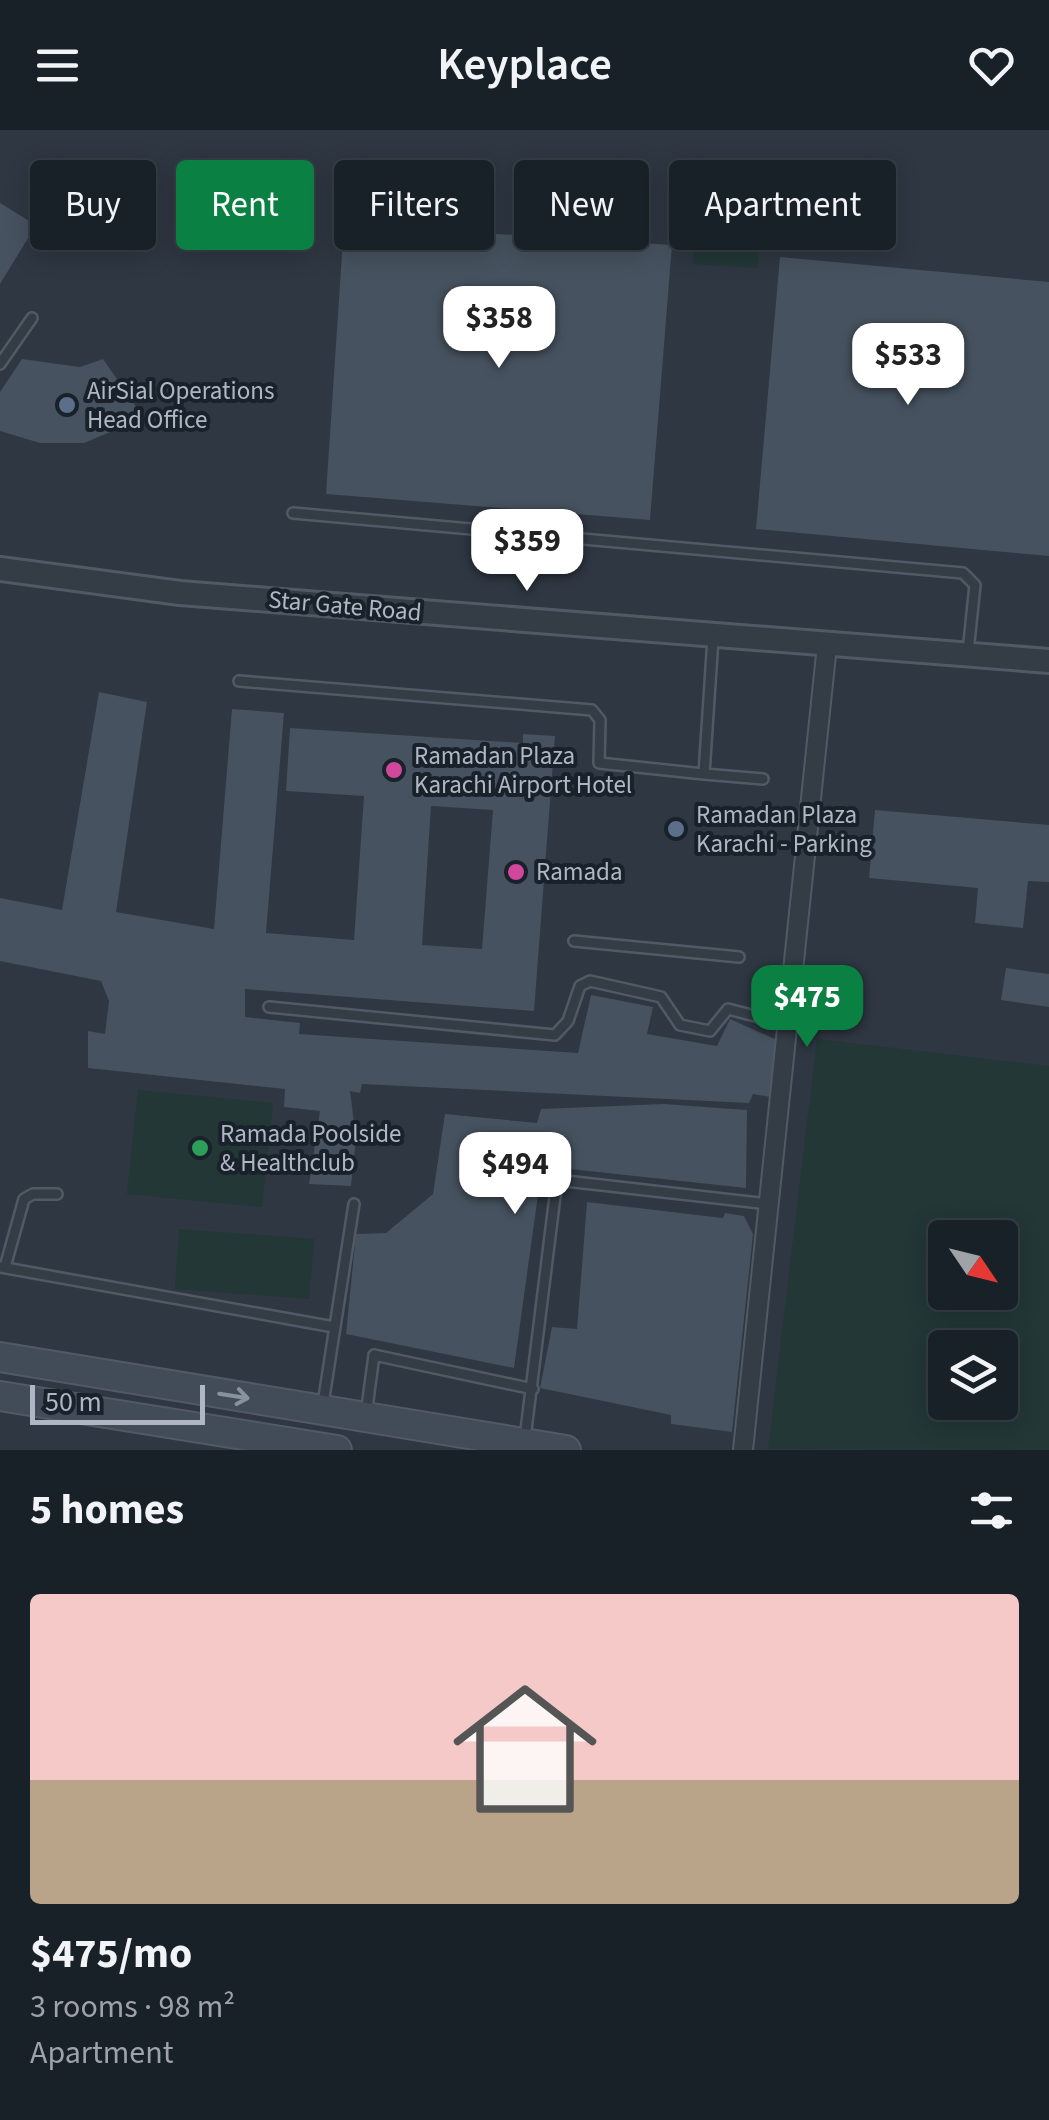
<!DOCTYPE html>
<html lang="en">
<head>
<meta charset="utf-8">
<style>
  body { margin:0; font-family:"Source Sans 3",sans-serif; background:#212830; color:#f1f3f6; height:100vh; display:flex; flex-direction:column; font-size:38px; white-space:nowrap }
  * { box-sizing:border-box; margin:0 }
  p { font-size:32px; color:#9fa3a8 }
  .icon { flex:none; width:55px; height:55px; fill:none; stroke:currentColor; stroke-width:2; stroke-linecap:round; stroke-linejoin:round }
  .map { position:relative; height:1320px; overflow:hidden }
  .sheet { display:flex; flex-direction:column; background:#182028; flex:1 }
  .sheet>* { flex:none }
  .top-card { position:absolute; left:30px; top:30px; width:990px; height:90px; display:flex; gap:20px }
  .needle { width:65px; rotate:125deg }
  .buttons { position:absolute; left:928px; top:1090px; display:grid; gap:20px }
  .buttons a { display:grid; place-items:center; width:90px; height:90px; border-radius:10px; background:#182028; box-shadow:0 5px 25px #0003,0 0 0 2px #363e45; font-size:50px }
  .scale { position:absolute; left:30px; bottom:25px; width:175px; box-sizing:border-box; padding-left:10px; border:5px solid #aeb7c3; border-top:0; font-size:28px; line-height:35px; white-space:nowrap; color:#aeb7c3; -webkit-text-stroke:8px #19212a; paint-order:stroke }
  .price { position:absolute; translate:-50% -85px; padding:0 22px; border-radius:20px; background:#fff; color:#222; font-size:32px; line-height:65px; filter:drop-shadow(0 2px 5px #0008) }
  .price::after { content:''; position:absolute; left:50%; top:60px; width:30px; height:22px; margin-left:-15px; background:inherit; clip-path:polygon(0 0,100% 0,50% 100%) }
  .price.current { background:#0b8043; color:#fff }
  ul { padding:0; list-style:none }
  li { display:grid; align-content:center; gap:20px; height:530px; padding:0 30px }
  li span { display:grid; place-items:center; height:310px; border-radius:10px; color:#555 }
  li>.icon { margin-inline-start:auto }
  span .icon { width:180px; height:180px; fill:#fffc; stroke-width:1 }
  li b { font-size:42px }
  h2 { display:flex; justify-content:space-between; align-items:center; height:120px; padding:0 30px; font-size:42px }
  .pill { padding:0 35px; border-radius:10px; background:#182028; box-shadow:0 5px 25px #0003,0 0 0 2px #363e45; font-size:35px; line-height:90px }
  .pill.current { background:#0b8043; color:#fff }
  header { display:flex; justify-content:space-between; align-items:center; height:130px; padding:0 30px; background:#182028; font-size:45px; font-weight:600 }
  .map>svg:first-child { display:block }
  .airport { fill:#2e3742; fill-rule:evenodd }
  .green { fill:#233737; fill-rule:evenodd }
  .building { fill:#46525f; fill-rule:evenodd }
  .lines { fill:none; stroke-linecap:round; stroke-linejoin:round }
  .service-casing { stroke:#515a64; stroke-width:14 }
  .minor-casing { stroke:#515a64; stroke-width:22 }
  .tertiary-casing { stroke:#515a64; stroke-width:28 }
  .secondary-casing { stroke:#515a64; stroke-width:32 }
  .service { stroke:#343c46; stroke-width:9 }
  .minor { stroke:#343c46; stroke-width:18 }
  .tertiary { stroke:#343c46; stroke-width:22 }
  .secondary { stroke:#424c59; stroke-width:28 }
  .oneway { stroke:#88929e }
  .service-dot { fill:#5c6f8a; stroke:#19212a; stroke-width:4 }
  .hotel-dot { fill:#d1479c; stroke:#19212a; stroke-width:4 }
  .leisure-dot { fill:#2e9e5b; stroke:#19212a; stroke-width:4 }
  .labels { text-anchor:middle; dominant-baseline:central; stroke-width:8; stroke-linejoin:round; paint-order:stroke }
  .poi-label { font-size:25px; fill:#aeb7c3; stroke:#19212a; text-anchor:start }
  .street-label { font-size:25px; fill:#aeb7c3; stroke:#19212a }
</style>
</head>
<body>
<header><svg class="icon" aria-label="menu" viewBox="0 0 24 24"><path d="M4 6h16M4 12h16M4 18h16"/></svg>Keyplace<svg class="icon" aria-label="heart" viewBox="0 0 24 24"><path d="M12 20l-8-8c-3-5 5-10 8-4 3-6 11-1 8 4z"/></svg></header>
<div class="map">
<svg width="1049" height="1320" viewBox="0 0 1049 1320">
  <rect width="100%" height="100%" fill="#202a35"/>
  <!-- airport -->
  <path class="airport" d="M0,0H1049V1320H0ZM945,1108H1000V1162H945ZM945,1218H1000V1272H945Z"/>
  <!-- green -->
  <path class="green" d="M695,103L760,106L758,138L693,134Z
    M817,909L1049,936V1320L768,1319ZM945,1108H1000V1162H945ZM945,1218H1000V1272H945Z
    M138,960L273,973L262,1077L127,1064Z
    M179,1099L314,1109L309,1169L175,1159Z"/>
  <!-- building -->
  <path class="building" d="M0,73L36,95L0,154Z
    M344,94L672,115L650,390L326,364Z
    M780,127L1049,152V426L756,399Z
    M22,229L80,237L103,229L144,288L84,313H40L0,301V262Z
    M99,562L147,572L116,782L214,799L232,579L284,583L266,803L354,810L364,666L286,661L290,598L523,613V604L555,606L534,881L245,859V887L300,893L299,904L578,923L591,865L653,877L647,904L717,916L730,889L777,910L770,967L753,964L749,973L362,954L360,963L350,961L356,1009L351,1056L309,1054L320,981L284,977L285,959L88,938V901L105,904L109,871L101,851L0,831V768L62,780ZM431,676L493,680L482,819L422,815Z
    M875,680L1049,695V752L1028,751L1023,798L975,793L978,758L869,748Z
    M1006,838L1049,844V877L1001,870Z
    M664,974L747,980L746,1058L542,1036L514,1238L346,1204L356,1104L386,1103L433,1064L445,984L537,993L541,979Z
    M587,1072L723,1088L725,1083L744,1086L753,1104L732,1302L671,1294V1285L540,1258L552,1197L577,1199Z"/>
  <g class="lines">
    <defs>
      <path id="service" d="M0,234L32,188
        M293,383L963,443L975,455L968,522
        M239,551L592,580L600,590L599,633L704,644L713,508
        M704,644L763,649
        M574,811L739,827
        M269,877L555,905L568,891L580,856L590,851L661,867L680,895L710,901L728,879L786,894
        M0,1137L334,1197
        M5,1137L24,1069L33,1064H57
        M323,1274L354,1074
        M366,1285L374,1225L533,1259
        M525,1308L557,1050L768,1074"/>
      <path id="minor" d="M743,1320L827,515"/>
      <path id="tertiary" d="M0,439L180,463L1049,531"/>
      <path id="secondary" d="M0,1227L566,1320
        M0,1266L337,1320"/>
    </defs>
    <!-- service casing -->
    <use href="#service" class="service-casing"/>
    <!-- minor casing -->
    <use href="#minor" class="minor-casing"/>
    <!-- tertiary casing -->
    <use href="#tertiary" class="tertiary-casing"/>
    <!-- secondary casing -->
    <use href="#secondary" class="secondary-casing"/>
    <!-- service -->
    <use href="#service" class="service"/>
    <!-- minor -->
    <use href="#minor" class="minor"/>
    <!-- tertiary -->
    <use href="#tertiary" class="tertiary"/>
    <!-- secondary -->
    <use href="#secondary" class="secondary"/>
  </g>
  <!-- one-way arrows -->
  <defs><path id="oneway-shaft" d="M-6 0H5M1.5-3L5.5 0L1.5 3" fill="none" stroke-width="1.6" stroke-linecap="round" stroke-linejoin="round" transform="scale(2.5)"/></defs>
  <use class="oneway" href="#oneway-shaft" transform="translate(234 1266) rotate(9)"/>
  <!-- markers -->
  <g class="service-dot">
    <circle cx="67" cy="275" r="10"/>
    <circle cx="676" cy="699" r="10"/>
  </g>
  <g class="hotel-dot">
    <circle cx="394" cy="640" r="10"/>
    <circle cx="516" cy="742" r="10"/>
  </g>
  <circle class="leisure-dot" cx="200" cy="1018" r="10"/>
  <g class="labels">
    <!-- poi labels -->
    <g class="poi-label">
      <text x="87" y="261">AirSial Operations<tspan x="87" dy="29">Head Office</tspan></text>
      <text x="414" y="626">Ramadan Plaza<tspan x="414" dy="29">Karachi Airport Hotel</tspan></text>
      <text x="696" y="685">Ramadan Plaza<tspan x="696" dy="29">Karachi - Parking</tspan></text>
      <text x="536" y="742">Ramada</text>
      <text x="220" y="1004">Ramada Poolside<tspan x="220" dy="29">&amp; Healthclub</tspan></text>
    </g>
    <!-- street labels -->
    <g class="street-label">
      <text transform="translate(345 476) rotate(5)">Star Gate Road</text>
    </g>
  </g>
</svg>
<div class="buttons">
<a><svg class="needle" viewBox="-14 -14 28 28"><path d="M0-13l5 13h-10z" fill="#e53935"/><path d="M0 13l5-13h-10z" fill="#9fa3a8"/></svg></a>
<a><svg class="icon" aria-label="layers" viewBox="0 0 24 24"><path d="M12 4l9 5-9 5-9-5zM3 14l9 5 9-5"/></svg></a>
</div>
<div class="scale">50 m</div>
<b class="price" style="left:499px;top:241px">$358</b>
<b class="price" style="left:908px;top:278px">$533</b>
<b class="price" style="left:527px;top:464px">$359</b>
<b class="price current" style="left:807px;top:920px">$475</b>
<b class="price" style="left:515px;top:1087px">$494</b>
<div class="top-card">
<a class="pill">Buy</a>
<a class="pill current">Rent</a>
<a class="pill">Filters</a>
<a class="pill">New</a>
<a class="pill">Apartment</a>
</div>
</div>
<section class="sheet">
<h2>5 homes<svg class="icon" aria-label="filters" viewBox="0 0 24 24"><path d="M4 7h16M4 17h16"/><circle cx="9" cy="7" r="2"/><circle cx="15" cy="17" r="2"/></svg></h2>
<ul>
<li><span style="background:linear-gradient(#f6c9c9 60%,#b9a48a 0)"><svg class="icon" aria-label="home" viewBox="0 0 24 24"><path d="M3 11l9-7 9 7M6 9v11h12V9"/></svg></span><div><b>$475/mo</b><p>3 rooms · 98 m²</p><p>Apartment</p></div></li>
</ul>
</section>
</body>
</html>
